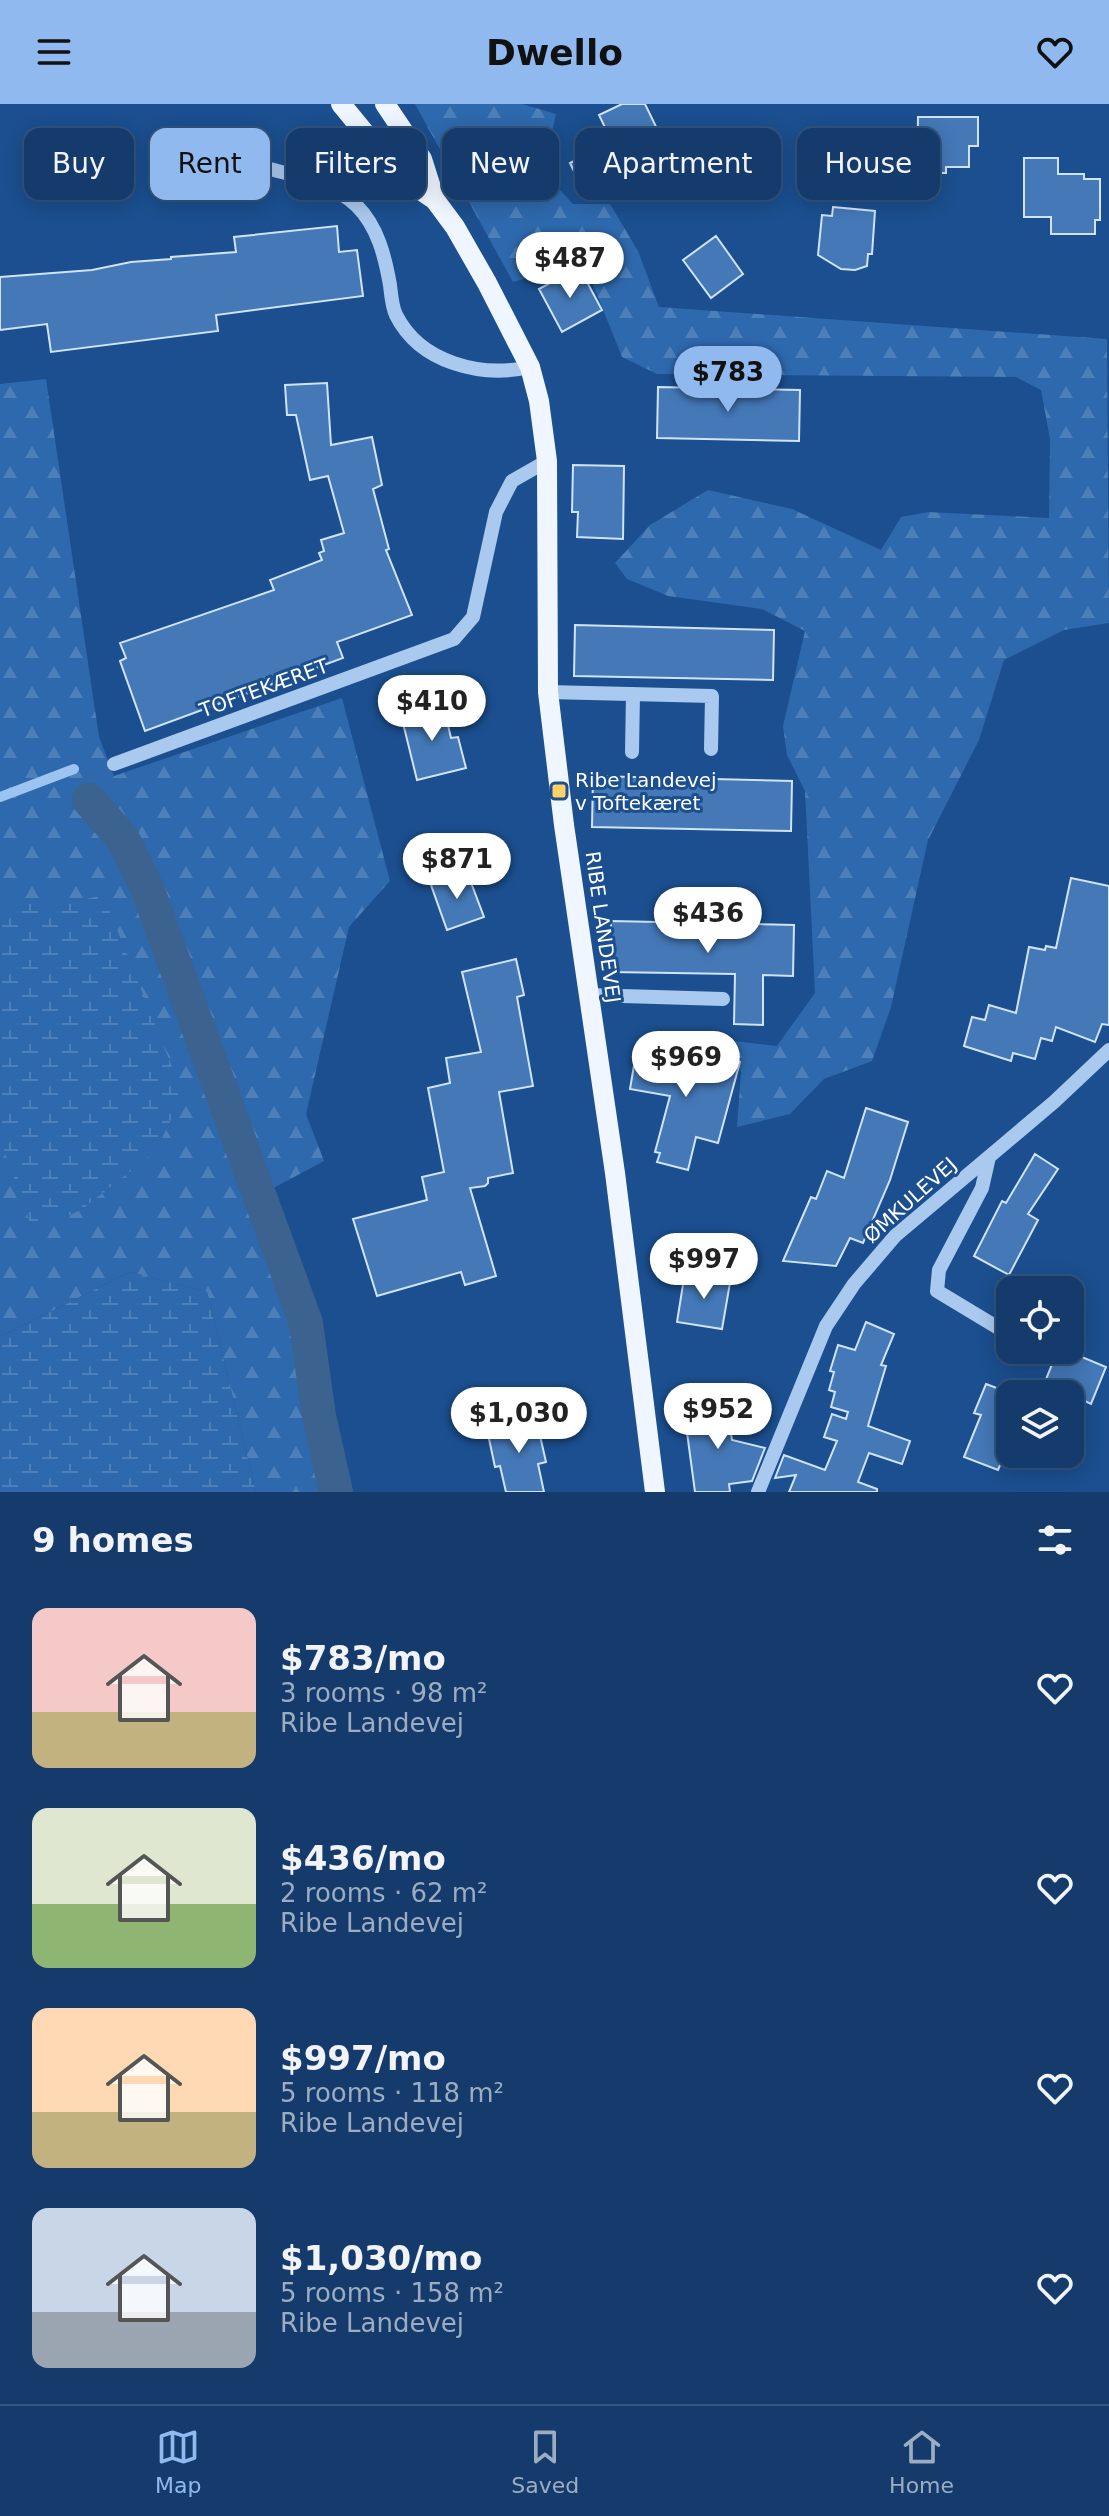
<!DOCTYPE html>
<html lang="en">
<head>
<meta charset="utf-8">
<style>
  body { margin:0; font-family:"DejaVu Sans",sans-serif; background:#214673; color:#f1f3f6; height:100vh; display:flex; flex-direction:column; font-size:30px; white-space:nowrap }
  * { box-sizing:border-box; margin:0 }
  p { font-size:26px; color:#9dadc1 }
  .icon { flex:none; width:44px; height:44px; fill:none; stroke:currentColor; stroke-width:2; stroke-linecap:round; stroke-linejoin:round }
  .map { position:relative; height:1388px; overflow:hidden }
  .panel { display:flex; flex-direction:column; background:#143b6b; flex:1 }
  .panel>* { flex:none }
  .guide { position:absolute; left:24px; top:24px; width:1062px; height:72px; display:flex; gap:16px }
  .controls { position:absolute; left:996px; top:1172px; display:grid; gap:16px }
  .controls a { display:grid; place-items:center; width:88px; height:88px; border-radius:16px; background:#143b6b; box-shadow:0 4px 20px #0003,0 0 0 2px #33557e; font-size:40px }
  .price { position:absolute; translate:-50% -68px; padding:0 18px; border-radius:28px; background:#fff; color:#222; font-size:26px; line-height:52px; filter:drop-shadow(0 2px 4px #0008) }
  .price::after { content:''; position:absolute; left:50%; top:48px; width:24px; height:18px; margin-left:-12px; background:inherit; clip-path:polygon(0 0,100% 0,50% 100%) }
  .price.selected { background:#90b9f0; color:#111 }
  ul { padding:0; list-style:none }
  li { display:flex; align-items:center; gap:24px; height:200px; padding:0 32px }
  li span { display:grid; place-items:center; flex:none; width:224px; height:160px; border-radius:16px; color:#555 }
  li>.icon { margin-inline-start:auto }
  span .icon { width:96px; height:96px; fill:#fffc; stroke-width:1 }
  li b { font-size:34px }
  h2 { display:flex; justify-content:space-between; align-items:center; height:96px; padding:0 32px; font-size:34px }
  .tag { padding:0 28px; border-radius:16px; background:#143b6b; box-shadow:0 4px 20px #0003,0 0 0 2px #33557e; font-size:28px; line-height:72px }
  .tag.selected { background:#90b9f0; color:#111 }
  header { display:flex; justify-content:space-between; align-items:center; height:104px; padding:0 32px; background:#90b9f0; color:#111; font-size:36px; font-weight:800 }
  .tab-bar { display:flex; justify-content:space-around; align-items:center; height:112px; border-top:2px solid #33557e; background:#143b6b; font-size:22px; color:#9dadc1 }
  .tab-bar a { display:grid; justify-items:center; gap:4px }
  .tab-bar .selected { color:#90b9f0 }
  .map>svg:first-child { display:block }
  .forest { fill:url(#forest-firs) }
  .wetland { fill:url(#wetland-marsh) }
  .lines { fill:none; stroke-linecap:round; stroke-linejoin:round }
  .stream { stroke:#9cc4f0; stroke-width:10 }
  .canal { stroke:#3c6290; stroke-width:34 }
  .building { fill:#4478b7; stroke:#cfe3fa; stroke-width:2 }
  .minor { stroke:#a9c9ee; stroke-width:14 }
  .major { stroke:#f0f6ff; stroke-width:20 }
  .poi-dot { fill:#ffd166; stroke:#1b4f8f; stroke-width:3 }
  .labels { text-anchor:middle; dominant-baseline:central; stroke-width:6; stroke-linejoin:round; paint-order:stroke }
  .street-label { font-size:20px; fill:#fff; stroke:#1b4f8f }
  .poi-label { font-size:20px; fill:#fff; stroke:#1b4f8f; text-anchor:start }
</style>
</head>
<body>
<header><svg class="icon" aria-label="menu" viewBox="0 0 24 24"><path d="M4 6h16M4 12h16M4 18h16"/></svg>Dwello<svg class="icon" aria-label="heart" viewBox="0 0 24 24"><path d="M12 20l-8-8c-3-5 5-10 8-4 3-6 11-1 8 4z"/></svg></header>
<div class="map">
<svg width="1109" height="1388" viewBox="0 0 1109 1388">
  <defs>
    <pattern id="forest-firs" width="22" height="20" patternUnits="userSpaceOnUse" patternTransform="scale(2)"><rect width="22" height="20" fill="#2e69ad"/><path d="M5 1l3.5 6h-7zM16 11l3.5 6h-7z" fill="#4d80b9"/></pattern>
    <pattern id="wetland-marsh" width="20" height="14" patternUnits="userSpaceOnUse" patternTransform="scale(2)"><rect width="20" height="14" fill="#2e69ad"/><path d="M1 5h8M5 5V1M11 12h8M15 12V8" fill="none" stroke="#4d80b9"/></pattern>
  </defs>
  <rect width="100%" height="100%" fill="#1b4f8f"/>
  <!-- forest -->
  <path class="forest" d="M415,0H522L556,10L543,68L573,100H610L638,147L659,203L1107,235L1109,519L1064,526L1004,556L979,636L928,736L891,903L872,957L824,975L790,1010L737,1023L741,968L724,936L777,942L815,889L805,687L787,651L783,622L805,527L762,505L668,492L627,475L615,459L650,421L708,386L792,405L881,446L901,413L928,408L1049,414L1050,335L1041,286L1016,273L657,270L622,253L584,158L513,178Z
    M46,275L99,633L114,672L342,594L390,777L349,823L306,1010L324,1057L266,1088L341,1388H256L207,1188L130,1168L0,1233V280Z"/>
  <!-- wetland -->
  <path class="wetland" d="M103,791L183,990L156,1047L81,1106L33,1127L0,1035V799L65,800Z
    M130,1168L207,1188L256,1388H0V1233Z"/>
  <g class="lines">
    <!-- stream -->
    <path class="stream" d="M0,693L74,665"/>
    <!-- canal -->
    <path class="canal" d="M89,696L123,735L147,784L306,1219L319,1312L336,1388"/>
  </g>
  <!-- building -->
  <path class="building" d="M622,0H645L663,37L621,57L599,11Z
    M918,13H978V42H969V63H946V69H917Z
    M600,44L617,80L587,95L570,59Z
    M1024,54H1058V70H1084V75H1100V116H1095V130H1051V113H1024Z
    M833,103L875,107L872,150H868L867,162L855,166L841,165L818,151L822,111L832,112Z
    M337,122L339,148L357,146L363,192L216,211L218,227L51,248L47,220L0,226V173L92,166L131,158L171,155V153L236,148L234,133Z
    M716,132L743,170L711,194L683,156Z
    M579,163L602,206L562,228L539,185Z
    M327,279L331,341L372,333L382,381L373,385L389,445L386,446L412,511L337,538L343,554L145,627L120,557L126,554L120,539L274,486L270,476L322,456L319,449L324,447L321,436L344,429L328,372L310,376L296,311H287L285,281Z
    M658,283L800,286L799,337L657,334Z
    M573,361L624,362L623,435L577,433L578,408H572Z
    M575,521L774,526L773,576L574,572Z
    M443,600L451,634L458,633L466,664L417,676L401,611Z
    M593,672L792,677L791,727L592,723Z
    M467,768L484,813L447,826L431,781Z
    M1071,774L1109,782V921L1102,920L1095,938L1056,923L1052,937L1041,934L1035,955L1013,949L1011,957L964,942L972,913L985,916L989,901L1016,909L1029,843L1045,846L1046,842L1056,844Z
    M611,817L794,821L793,872L763,871V921L734,920L735,870L610,868Z
    M516,855L524,891L517,893L533,982L499,988L513,1069L488,1074V1079L485,1082L470,1084L496,1172L465,1181L461,1168L377,1192L353,1115L427,1096L422,1073L444,1068L428,984L450,979L446,954L481,948L462,868Z
    M637,944L704,955L706,948L740,958L718,1039L696,1033L688,1066L657,1058L660,1049L655,1048L670,992L630,985Z
    M866,1004L908,1018L890,1076L863,1139L850,1134L836,1162L783,1157L811,1093L816,1095L827,1067L844,1074Z
    M1035,1050L1058,1065L1028,1110L1038,1116L1009,1171L974,1152L1002,1097L1006,1099Z
    M700,1168L731,1173L722,1225L677,1218L684,1174L699,1176Z
    M866,1218L894,1230L881,1261L886,1262L868,1322L910,1337L902,1360L869,1349L858,1378L877,1385V1388H789L796,1371L775,1374L784,1351L825,1366L837,1337L824,1333L832,1310L846,1315L848,1308L831,1303L835,1288L829,1286L834,1268L830,1267L838,1241L855,1246Z
    M1057,1248L1068,1252L1070,1248L1106,1263L1091,1300L1070,1290H1040Z
    M986,1280L1010,1289V1357L1003,1354L998,1366L964,1353L981,1311L974,1309Z
    M726,1300L732,1336L765,1344L752,1377L729,1380L730,1388H695L684,1306Z
    M536,1314L546,1358L538,1360L544,1388H506L500,1362L495,1363L488,1330L495,1329L494,1322Z"/>
  <g class="lines">
    <!-- minor -->
    <path class="minor" d="M249,59C283,70 331,76 357,102C378,123 385,153 390,181C391,190 392,203 396,211C420,259 481,274 530,263
      M548,588L712,592L711,645
      M632,648L633,590
      M114,660L454,535L473,513L496,408L512,377L547,357
      M589,891L723,895
      M989,1053L982,1084L939,1166L937,1187L1010,1231
      M758,1388L826,1222L854,1180L895,1132L1054,998L1109,946"/>
    <!-- major -->
    <path class="major" d="M341,0L401,73L435,96
      M385,0L422,55L435,96L455,123L487,179L530,263L539,297L547,357L548,588L564,721L615,1069L655,1388"/>
  </g>
  <!-- markers -->
  <rect class="poi-dot" x="551" y="679" width="16" height="16" rx="4"/>
  <g class="labels">
    <!-- street labels -->
    <g class="street-label">
      <text transform="translate(264 584) rotate(-20)">TOFTEKÆRET</text>
      <text transform="translate(603 823) rotate(82)">RIBE LANDEVEJ</text>
      <text transform="translate(910 1096) rotate(-42)">ØMKULEVEJ</text>
    </g>
    <!-- poi labels -->
    <g class="poi-label">
      <text x="575" y="676">Ribe Landevej<tspan x="575" dy="23">v Toftekæret</tspan></text>
    </g>
  </g>
</svg>
<div class="controls">
<a><svg class="icon" aria-label="locate" viewBox="0 0 24 24"><circle cx="12" cy="12" r="6"/><path d="M12 2v4M12 18v4M2 12h4M18 12h4"/></svg></a>
<a><svg class="icon" aria-label="layers" viewBox="0 0 24 24"><path d="M12 4l9 5-9 5-9-5zM3 14l9 5 9-5"/></svg></a>
</div>
<b class="price" style="left:570px;top:196px">$487</b>
<b class="price selected" style="left:728px;top:310px">$783</b>
<b class="price" style="left:432px;top:639px">$410</b>
<b class="price" style="left:457px;top:797px">$871</b>
<b class="price" style="left:708px;top:851px">$436</b>
<b class="price" style="left:686px;top:995px">$969</b>
<b class="price" style="left:704px;top:1197px">$997</b>
<b class="price" style="left:718px;top:1347px">$952</b>
<b class="price" style="left:519px;top:1351px">$1,030</b>
<div class="guide">
<a class="tag">Buy</a>
<a class="tag selected">Rent</a>
<a class="tag">Filters</a>
<a class="tag">New</a>
<a class="tag">Apartment</a>
<a class="tag">House</a>
</div>
</div>
<section class="panel">
<h2>9 homes<svg class="icon" aria-label="filters" viewBox="0 0 24 24"><path d="M4 7h16M4 17h16"/><circle cx="9" cy="7" r="2"/><circle cx="15" cy="17" r="2"/></svg></h2>
<ul>
<li><span style="background:linear-gradient(#f6c9c9 65%,#c2b280 0)"><svg class="icon" aria-label="home" viewBox="0 0 24 24"><path d="M3 11l9-7 9 7M6 9v11h12V9"/></svg></span><div><b>$783/mo</b><p>3 rooms · 98 m²</p><p>Ribe Landevej</p></div><svg class="icon" aria-label="heart" viewBox="0 0 24 24"><path d="M12 20l-8-8c-3-5 5-10 8-4 3-6 11-1 8 4z"/></svg></li>
<li><span style="background:linear-gradient(#dfe7d0 60%,#8fb573 0)"><svg class="icon" aria-label="home" viewBox="0 0 24 24"><path d="M3 11l9-7 9 7M6 9v11h12V9"/></svg></span><div><b>$436/mo</b><p>2 rooms · 62 m²</p><p>Ribe Landevej</p></div><svg class="icon" aria-label="heart" viewBox="0 0 24 24"><path d="M12 20l-8-8c-3-5 5-10 8-4 3-6 11-1 8 4z"/></svg></li>
<li><span style="background:linear-gradient(#ffd9b3 65%,#c2b280 0)"><svg class="icon" aria-label="home" viewBox="0 0 24 24"><path d="M3 11l9-7 9 7M6 9v11h12V9"/></svg></span><div><b>$997/mo</b><p>5 rooms · 118 m²</p><p>Ribe Landevej</p></div><svg class="icon" aria-label="heart" viewBox="0 0 24 24"><path d="M12 20l-8-8c-3-5 5-10 8-4 3-6 11-1 8 4z"/></svg></li>
<li><span style="background:linear-gradient(#c9d6e8 65%,#9aa5b1 0)"><svg class="icon" aria-label="home" viewBox="0 0 24 24"><path d="M3 11l9-7 9 7M6 9v11h12V9"/></svg></span><div><b>$1,030/mo</b><p>5 rooms · 158 m²</p><p>Ribe Landevej</p></div><svg class="icon" aria-label="heart" viewBox="0 0 24 24"><path d="M12 20l-8-8c-3-5 5-10 8-4 3-6 11-1 8 4z"/></svg></li>
</ul>
</section>
<nav class="tab-bar">
<a class="selected"><svg class="icon" aria-label="map" viewBox="0 0 24 24"><path d="M3 6l6-2 6 2 6-2v14l-6 2-6-2-6 2zM9 4v14M15 6v14"/></svg>Map</a>
<a><svg class="icon" aria-label="saved" viewBox="0 0 24 24"><path d="M7 4h10v16l-5-4-5 4z"/></svg>Saved</a>
<a><svg class="icon" aria-label="home" viewBox="0 0 24 24"><path d="M3 11l9-7 9 7M6 9v11h12V9"/></svg>Home</a>
</nav>
</body>
</html>
